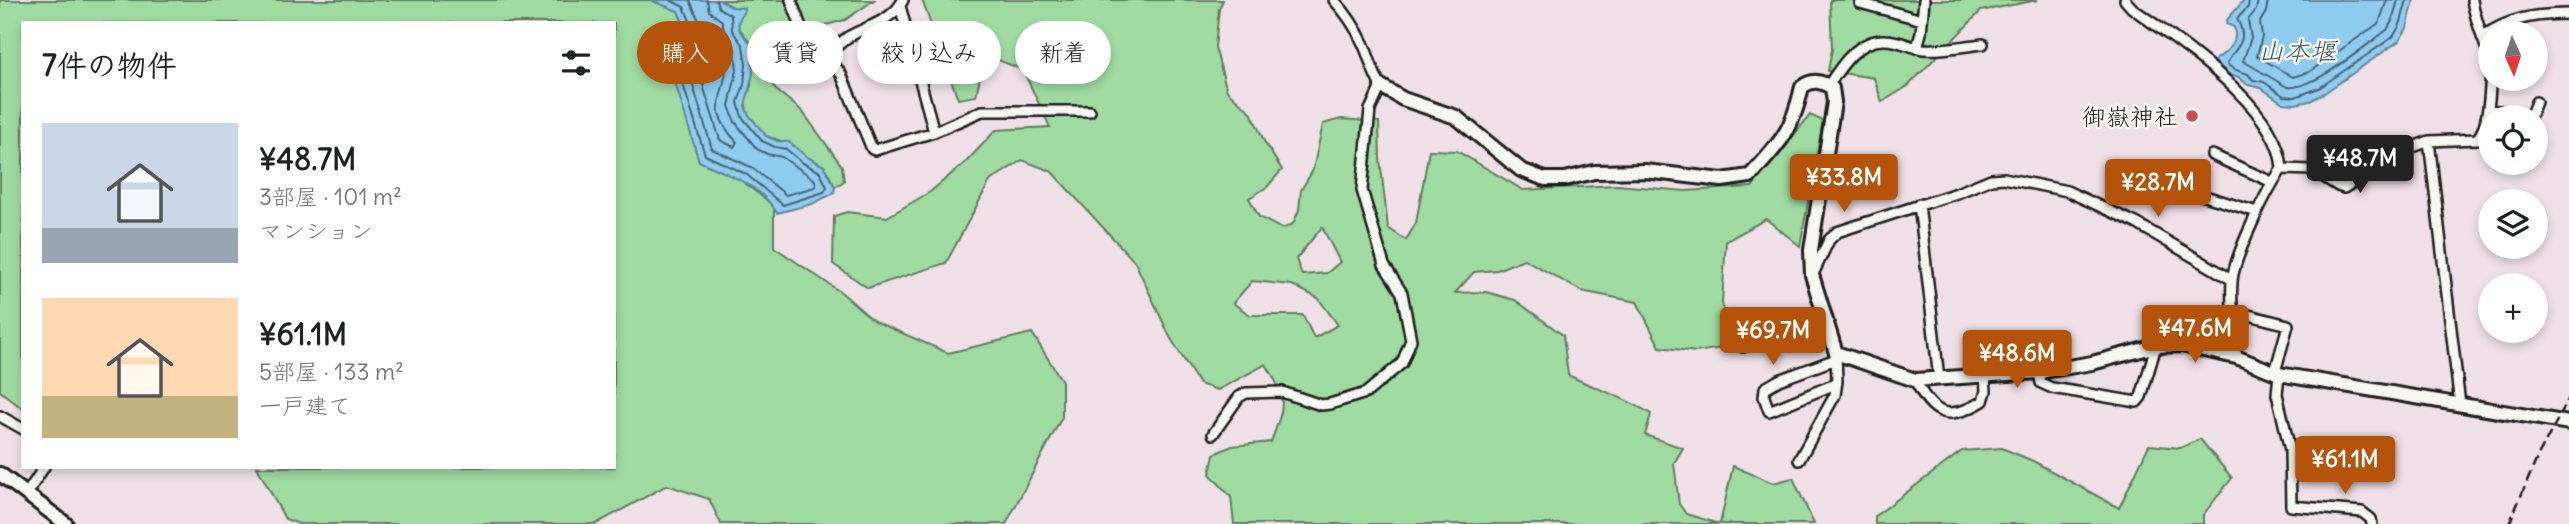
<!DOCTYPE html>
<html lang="ja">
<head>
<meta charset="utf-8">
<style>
  body { margin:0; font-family:Delius,"Klee One",sans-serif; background:#f2f2f2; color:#202124; height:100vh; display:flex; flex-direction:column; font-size:26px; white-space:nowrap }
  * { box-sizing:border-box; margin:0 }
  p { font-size:23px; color:#757577 }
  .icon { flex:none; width:38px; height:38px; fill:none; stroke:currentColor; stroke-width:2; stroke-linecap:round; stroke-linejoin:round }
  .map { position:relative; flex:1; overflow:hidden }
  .side { position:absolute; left:21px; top:21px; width:595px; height:448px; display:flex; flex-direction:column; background:#fff; border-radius:0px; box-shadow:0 4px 10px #0003 }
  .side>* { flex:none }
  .top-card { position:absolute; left:637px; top:21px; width:665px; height:63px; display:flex; gap:14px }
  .needle { width:46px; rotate:177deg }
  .tools { position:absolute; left:2478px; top:21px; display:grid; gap:14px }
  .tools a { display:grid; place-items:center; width:70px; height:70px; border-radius:50%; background:#fff; box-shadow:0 4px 10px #0003; font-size:35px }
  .price { position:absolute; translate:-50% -60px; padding:0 16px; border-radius:7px; background:#b45309; color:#fff; font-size:23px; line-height:46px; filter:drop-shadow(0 2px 4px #0008) }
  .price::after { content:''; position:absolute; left:50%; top:42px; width:21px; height:16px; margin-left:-10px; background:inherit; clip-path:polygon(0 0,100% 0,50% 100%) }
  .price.active { background:#222; color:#fff }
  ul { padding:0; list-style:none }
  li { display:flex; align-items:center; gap:21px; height:175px; padding:0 21px }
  li span { display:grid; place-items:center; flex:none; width:196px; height:140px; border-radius:0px; color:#555 }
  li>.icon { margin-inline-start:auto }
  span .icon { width:84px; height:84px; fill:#fffc; stroke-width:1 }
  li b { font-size:30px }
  h2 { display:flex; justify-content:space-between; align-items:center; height:84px; padding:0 21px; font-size:30px }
  .pill { padding:0 24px; border-radius:32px; background:#fff; box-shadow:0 4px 10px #0003; font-size:24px; line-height:63px }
  .pill.active { background:#b45309; color:#fff }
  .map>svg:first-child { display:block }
  .green { fill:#9fdba1; stroke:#5e7c5e; stroke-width:2; fill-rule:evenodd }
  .water { fill:#8eccef; stroke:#60869b; stroke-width:2 }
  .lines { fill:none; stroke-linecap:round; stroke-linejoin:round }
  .shore { stroke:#4a6270; stroke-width:2 }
  .street-casing { stroke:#1c1c1c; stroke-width:14 }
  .secondary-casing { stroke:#1c1c1c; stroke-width:18 }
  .street { stroke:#f6f6f2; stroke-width:9 }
  .secondary { stroke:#f6f6f2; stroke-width:12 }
  .rail { stroke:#1c1c1c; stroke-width:2.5; stroke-dasharray:10 5; stroke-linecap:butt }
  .poi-dot { fill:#d1495b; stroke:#f6f6f2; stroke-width:2.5 }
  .labels { text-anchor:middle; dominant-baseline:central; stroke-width:5; stroke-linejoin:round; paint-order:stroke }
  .poi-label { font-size:24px; fill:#1c1c1c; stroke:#f6f6f2; text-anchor:end }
  .water-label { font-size:26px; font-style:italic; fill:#445a66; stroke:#f6f6f2 }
</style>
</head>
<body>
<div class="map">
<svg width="2569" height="524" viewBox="0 0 2569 524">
  <rect width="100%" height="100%" fill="#efe0e7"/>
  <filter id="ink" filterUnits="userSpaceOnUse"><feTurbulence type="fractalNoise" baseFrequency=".0143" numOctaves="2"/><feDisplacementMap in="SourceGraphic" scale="14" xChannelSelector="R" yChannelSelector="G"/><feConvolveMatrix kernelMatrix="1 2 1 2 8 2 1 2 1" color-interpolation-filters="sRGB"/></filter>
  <g filter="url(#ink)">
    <!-- green -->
    <path class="green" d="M0,0H651L678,11L694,48L675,79L699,161L741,180L774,206V247L842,293L874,321L948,353L1032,333L1062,381V417L1006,524H721L709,499L667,485L596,524H299L285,519L257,467H614V23H23V409L0,391Z
      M720,0H874L845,20L767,40L762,58L775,89L802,111L842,166L844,181L835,187L824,166L807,157L793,145L766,136L748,114L745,102L751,86L753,62L751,44L739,28L738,20L744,13Z
      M922,0H1223L1219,9L1215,47L1227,91L1251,112L1265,143L1282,170L1267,187L1249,198L1259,217L1282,229L1293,224L1299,210L1301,190L1313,170L1323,124L1341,119L1379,122L1380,159L1388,228L1406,240L1416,223L1429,150L1457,151L1523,190L1617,185L1685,191L1752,187L1810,115L1823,121L1800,246L1766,219L1726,241L1722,303L1729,347L1696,352L1660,347L1637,302L1581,291L1524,259L1497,270L1474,272L1455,293L1486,292L1515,300L1563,335L1568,375C1596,389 1625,397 1651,414L1645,435L1683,448L1674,463L1679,504L1686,514L1719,524H1234L1231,497L1210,474L1214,454L1232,446L1271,442C1285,403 1288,401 1266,364L1218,390L1199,384L1170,337L1135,262L1051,171L1022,160L990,181L946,263L868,288L833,264L834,216L847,212L887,217L930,192L967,161L996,130L1050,127L1023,70L991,57L981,73L976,96L958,99ZM1322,227L1340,262L1327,273L1302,275L1296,259ZM1252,281L1292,285L1318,298L1338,325L1314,338L1303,315H1250L1233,303Z
      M1830,0H2038L1981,11L1908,86L1882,102L1874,78L1828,71L1832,49Z
      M2200,439L2232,478L2203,515V524H1875V516L1962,451L2002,448L2033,461L2119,508L2149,445L2180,448Z
      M1733,466L1773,483L1793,478L1814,524H1720Z"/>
    <!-- water -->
    <path class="water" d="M651,0H720L731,7L745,8L738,23L740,31L751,44L753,73L745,106L748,114L766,136L777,141L789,142L807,157L824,166L835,187L834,193L812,204L777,213C762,186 726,173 699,161L674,79L694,48L678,11Z
      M2244,0H2414L2407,28L2399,41L2323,94L2310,101L2295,104L2283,103L2261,88L2248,85L2237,76H2231L2214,61C2226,52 2239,44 2234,27L2226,24L2227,20Z"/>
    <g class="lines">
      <!-- shore -->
      <path class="shore" d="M670,0L684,7L701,46L700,52L682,81L705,155L746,174L783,205L824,192L827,187L820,172L803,163L786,149L775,147L762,141L742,117L738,102L744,85L746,64L743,46L732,30L731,15L719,8L716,0
        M690,0L710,47L708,55L692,82L712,149L751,167L786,195L815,187L816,183L814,179L782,157L767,154L757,149L735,122L729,106L737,70L735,50L725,35L722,21L709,11L707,0
        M2249,0L2248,7L2237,19C2250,44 2235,45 2227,64L2233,69L2248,74L2253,80L2264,82L2284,96L2295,97L2319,88L2393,37L2400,25L2407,0
        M2258,0L2256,10L2248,20L2251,38L2243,61L2287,87C2312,91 2365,46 2387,30L2392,21L2398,0
        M2268,0L2266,12L2260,22L2262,36L2257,56L2293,77L2309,72L2379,23L2387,0
        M722,57C733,73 716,94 719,113C722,124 729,134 737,142L734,147L720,140L703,85L718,59Z"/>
      <defs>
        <path id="street" d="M791,0L804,35L827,55L841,74L872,149L875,150L934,132L982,111H1090
          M2125,0L2132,8C2179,43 2279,106 2282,169C2267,188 2233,259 2232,282C2230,307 2235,333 2236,357
          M1860,3L1922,20
          M900,6L934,132
          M2482,37C2509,18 2536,14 2569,14
          M1917,48L1921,33L1924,0
          M827,55C834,49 841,42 848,37C867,26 893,21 903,0
          M1828,86C1841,66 1858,39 1885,40C1898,40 1910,47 1923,49C1942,51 1963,46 1983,44
          M2489,110L2512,112L2521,117
          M2530,117L2536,102
          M2429,141L2460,405
          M2212,155L2272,182
          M2282,169L2313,170L2338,186L2344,188L2400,152L2429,141L2477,139C2490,126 2493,70 2488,53C2482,35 2475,19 2472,0
          M2179,188L2257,212
          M1919,204L1939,379
          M1814,272L1829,240L1837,232L1957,193L1991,179L2004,178L2067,191L2136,223L2231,279
          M2233,311L2288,325L2275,372
          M1743,347L1825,315
          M1836,359L1779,380L1765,388L1764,397L1769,411L1833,385L1837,381L1836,353
          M2039,372L2041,383L2052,388L2137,402L2141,397L2156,346
          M2279,374L2277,394L2290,450L2291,506L2362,512L2371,519L2372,524
          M1915,380C1933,416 1948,422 1983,401L1986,391L1985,376
          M0,416L23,429
          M1213,434L1239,397L1246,393L1282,392L1321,405L1330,404L1366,393L1402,363L1411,340L1402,293L1384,265L1362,190L1370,110L1381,86C1372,72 1370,58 1363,43C1356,28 1346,13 1334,0
          M1799,460L1835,395L1837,381
          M26,495L44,467"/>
        <path id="secondary" d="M1381,86L1403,99L1456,117L1521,170L1545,179H1565L1594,172L1645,171L1722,180L1750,176C1780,143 1792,132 1802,87C1813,79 1821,81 1832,88L1834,102L1811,250L1812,275L1836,353L1915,380L2039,372L2092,363L2156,346L2181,345L2236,357L2279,374L2569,423
          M0,474L66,524"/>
      </defs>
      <!-- street casing -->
      <use href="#street" class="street-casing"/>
      <!-- secondary casing -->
      <use href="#secondary" class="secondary-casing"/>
      <!-- street -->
      <use href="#street" class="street"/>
      <!-- secondary -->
      <use href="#secondary" class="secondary"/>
      <!-- rail -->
      <path class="rail" d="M2509,524L2538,456L2569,398"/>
    </g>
  </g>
  <!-- markers -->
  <circle class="poi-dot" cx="2192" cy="116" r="7"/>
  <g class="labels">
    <!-- poi labels -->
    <g class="poi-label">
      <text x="2178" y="116">御嶽神社</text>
    </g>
    <!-- water labels -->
    <g class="water-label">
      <text x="2297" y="50">山本堰</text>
    </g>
  </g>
</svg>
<div class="tools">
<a><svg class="needle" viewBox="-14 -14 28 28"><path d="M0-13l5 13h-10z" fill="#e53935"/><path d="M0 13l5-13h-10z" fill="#757577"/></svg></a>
<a><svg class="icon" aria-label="locate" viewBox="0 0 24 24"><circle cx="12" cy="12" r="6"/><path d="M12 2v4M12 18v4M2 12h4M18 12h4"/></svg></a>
<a><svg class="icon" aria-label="layers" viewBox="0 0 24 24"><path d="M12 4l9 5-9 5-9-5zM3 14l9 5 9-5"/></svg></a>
<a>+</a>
</div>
<b class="price active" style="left:2360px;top:195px">¥48.7M</b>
<b class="price" style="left:1844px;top:214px">¥33.8M</b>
<b class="price" style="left:2158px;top:219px">¥28.7M</b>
<b class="price" style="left:2195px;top:365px">¥47.6M</b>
<b class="price" style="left:1773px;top:367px">¥69.7M</b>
<b class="price" style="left:2017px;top:390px">¥48.6M</b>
<b class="price" style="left:2345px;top:496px">¥61.1M</b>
<div class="top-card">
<a class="pill active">購入</a>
<a class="pill">賃貸</a>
<a class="pill">絞り込み</a>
<a class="pill">新着</a>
</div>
<section class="side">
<h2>7件の物件<svg class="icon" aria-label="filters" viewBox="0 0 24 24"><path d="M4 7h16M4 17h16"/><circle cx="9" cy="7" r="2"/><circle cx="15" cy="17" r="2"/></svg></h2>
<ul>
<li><span style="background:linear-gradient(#c9d6e8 75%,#9aa5b1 0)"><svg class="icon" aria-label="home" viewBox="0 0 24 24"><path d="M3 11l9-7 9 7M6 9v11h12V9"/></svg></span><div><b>¥48.7M</b><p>3部屋 · 101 m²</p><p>マンション</p></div></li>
<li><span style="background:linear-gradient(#ffd9b3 70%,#c2b280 0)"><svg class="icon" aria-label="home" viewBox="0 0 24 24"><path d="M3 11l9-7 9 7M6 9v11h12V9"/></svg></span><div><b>¥61.1M</b><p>5部屋 · 133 m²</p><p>一戸建て</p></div></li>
</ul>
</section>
</div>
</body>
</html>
